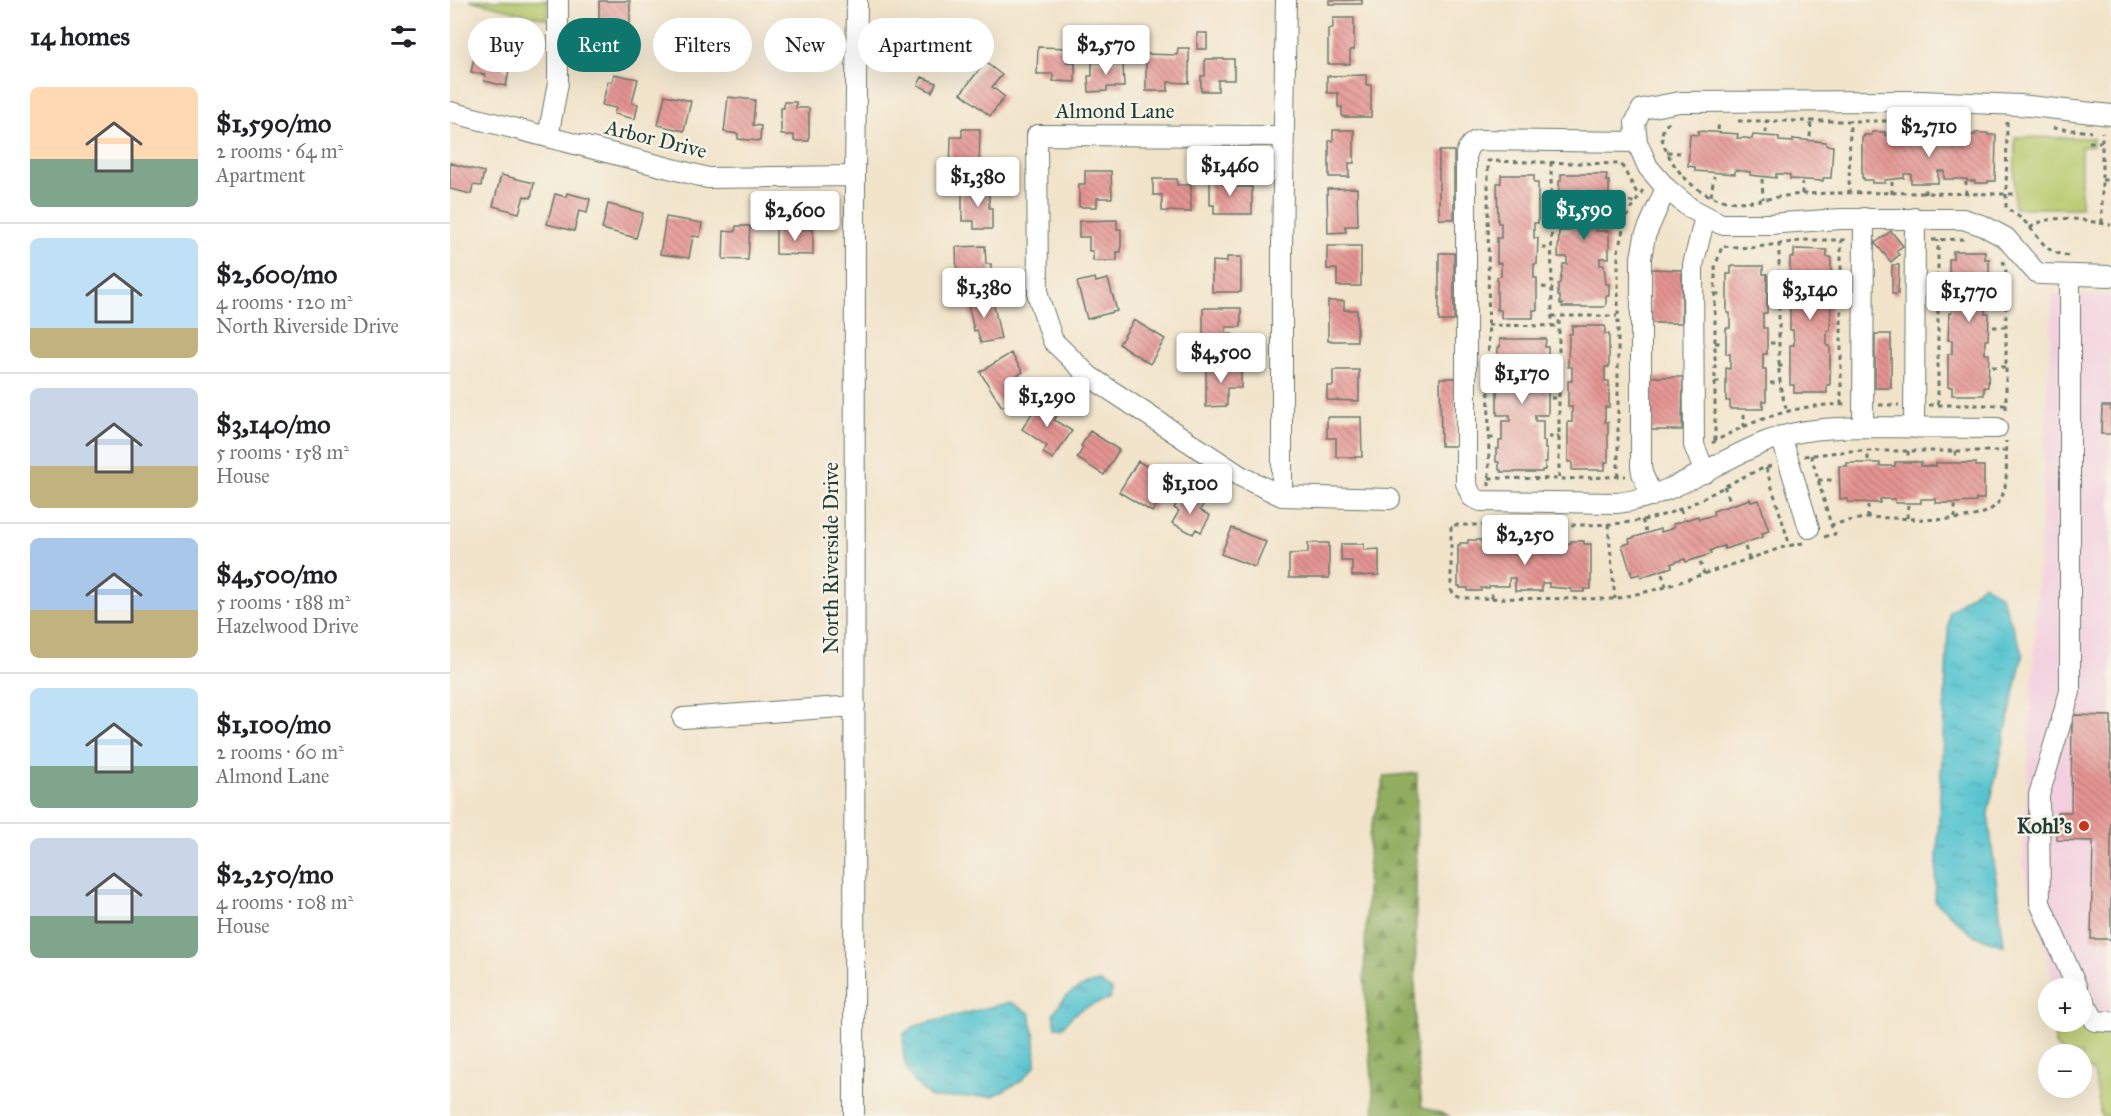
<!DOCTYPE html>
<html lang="en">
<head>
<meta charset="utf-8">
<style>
  body { margin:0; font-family:"IM FELL Great Primer",serif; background:#f6f6f6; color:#202124; height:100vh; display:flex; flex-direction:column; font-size:22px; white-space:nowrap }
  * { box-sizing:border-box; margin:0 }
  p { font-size:20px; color:#757577 }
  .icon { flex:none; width:33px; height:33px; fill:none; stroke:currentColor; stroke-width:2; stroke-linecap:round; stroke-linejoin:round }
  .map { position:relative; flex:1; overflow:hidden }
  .drawer { display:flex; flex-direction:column; background:#fff; width:450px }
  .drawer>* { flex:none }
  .hud { position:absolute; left:18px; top:18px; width:570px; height:54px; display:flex; gap:12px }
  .buttons { position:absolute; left:1588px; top:978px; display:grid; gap:12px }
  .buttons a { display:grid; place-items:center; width:54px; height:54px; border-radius:50%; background:#fff; box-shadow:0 6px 24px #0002; font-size:30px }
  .price { position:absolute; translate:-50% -51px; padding:0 14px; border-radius:6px; background:#fff; color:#222; font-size:20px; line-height:39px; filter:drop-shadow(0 2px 3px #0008) }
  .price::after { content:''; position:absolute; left:50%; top:36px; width:18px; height:14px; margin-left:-9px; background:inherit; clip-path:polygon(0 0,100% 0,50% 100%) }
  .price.selected { background:#0f766e; color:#fff }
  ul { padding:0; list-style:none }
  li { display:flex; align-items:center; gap:18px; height:150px; padding:0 30px }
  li+li { border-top:2px solid #e0e0e0 }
  li span { display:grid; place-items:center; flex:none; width:168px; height:120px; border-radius:9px; color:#555 }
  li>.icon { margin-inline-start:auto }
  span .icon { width:72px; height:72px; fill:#fffc; stroke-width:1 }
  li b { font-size:26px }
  h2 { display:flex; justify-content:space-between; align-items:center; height:72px; padding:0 30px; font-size:26px }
  .tag { padding:0 21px; border-radius:27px; background:#fff; box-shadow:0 6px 24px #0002; font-size:21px; line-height:54px }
  .tag.selected { background:#0f766e; color:#fff }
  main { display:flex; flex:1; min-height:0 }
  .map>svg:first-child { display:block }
  .built { fill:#f3cfdf }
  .forest { fill:url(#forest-firs); stroke:#58754a; stroke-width:1.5 }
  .park { fill:#b7c96c; stroke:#6b8350; stroke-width:1.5 }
  .water { fill:url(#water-ripples); stroke:#3b8082; stroke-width:1.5 }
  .building { fill:url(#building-back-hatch) }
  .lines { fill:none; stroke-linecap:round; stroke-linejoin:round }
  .minor-casing { stroke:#697769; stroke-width:22 }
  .path { stroke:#697769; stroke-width:3; stroke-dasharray:4.5 4.5; stroke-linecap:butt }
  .minor { stroke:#fff; stroke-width:20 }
  .poi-dot { fill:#c8321e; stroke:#f7f3e8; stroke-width:2 }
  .labels { text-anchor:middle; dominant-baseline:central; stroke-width:5; stroke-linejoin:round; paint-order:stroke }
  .street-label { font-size:21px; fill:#1f3d34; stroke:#f7f3e8 }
  .poi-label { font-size:21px; font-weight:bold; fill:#1f3d34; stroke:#f7f3e8; text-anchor:end }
</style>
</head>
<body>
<main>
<section class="drawer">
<h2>14 homes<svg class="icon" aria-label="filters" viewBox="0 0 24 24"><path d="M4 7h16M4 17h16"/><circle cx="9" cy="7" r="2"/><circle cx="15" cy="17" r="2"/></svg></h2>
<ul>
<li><span style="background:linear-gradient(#ffd9b3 60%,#7fa58c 0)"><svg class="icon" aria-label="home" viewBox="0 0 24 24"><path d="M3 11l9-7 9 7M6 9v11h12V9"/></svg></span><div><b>$1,590/mo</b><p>2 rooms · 64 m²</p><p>Apartment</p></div></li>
<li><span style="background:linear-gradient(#bfe0f5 75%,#c2b280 0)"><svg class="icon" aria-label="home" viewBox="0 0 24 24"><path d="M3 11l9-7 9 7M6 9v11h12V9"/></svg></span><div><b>$2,600/mo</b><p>4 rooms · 120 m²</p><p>North Riverside Drive</p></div></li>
<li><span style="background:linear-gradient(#c9d6e8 65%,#c2b280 0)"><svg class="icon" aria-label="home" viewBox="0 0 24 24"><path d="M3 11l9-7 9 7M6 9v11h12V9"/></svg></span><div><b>$3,140/mo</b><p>5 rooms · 158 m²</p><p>House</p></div></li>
<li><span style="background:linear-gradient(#a9c7e8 60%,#c2b280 0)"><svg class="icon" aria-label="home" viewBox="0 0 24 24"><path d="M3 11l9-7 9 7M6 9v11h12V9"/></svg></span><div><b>$4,500/mo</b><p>5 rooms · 188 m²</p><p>Hazelwood Drive</p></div></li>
<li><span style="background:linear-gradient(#bfe0f5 65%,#7fa58c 0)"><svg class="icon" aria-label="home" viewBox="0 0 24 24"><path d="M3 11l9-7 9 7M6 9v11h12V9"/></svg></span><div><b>$1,100/mo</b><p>2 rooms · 60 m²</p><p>Almond Lane</p></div></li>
<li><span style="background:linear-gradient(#c9d6e8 65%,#7fa58c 0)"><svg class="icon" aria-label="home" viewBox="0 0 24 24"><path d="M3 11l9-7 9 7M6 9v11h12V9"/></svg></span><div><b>$2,250/mo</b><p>4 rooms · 108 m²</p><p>House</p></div></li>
</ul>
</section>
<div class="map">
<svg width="1661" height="1116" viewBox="0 0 1661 1116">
  <defs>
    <pattern id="forest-firs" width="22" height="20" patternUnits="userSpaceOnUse" patternTransform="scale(1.5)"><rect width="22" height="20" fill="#91ad60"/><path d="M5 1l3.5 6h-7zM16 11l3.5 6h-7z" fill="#768e50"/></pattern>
    <pattern id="water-ripples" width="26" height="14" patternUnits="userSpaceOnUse" patternTransform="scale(1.5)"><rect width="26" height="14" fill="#57c4d0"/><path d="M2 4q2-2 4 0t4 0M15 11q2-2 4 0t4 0" fill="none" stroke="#47a0aa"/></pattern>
    <pattern id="building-back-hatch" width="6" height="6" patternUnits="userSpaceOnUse" patternTransform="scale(1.5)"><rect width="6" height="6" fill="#e59492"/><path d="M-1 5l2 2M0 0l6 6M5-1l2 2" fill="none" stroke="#b97a78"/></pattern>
  </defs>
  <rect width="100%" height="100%" fill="#f7f3e8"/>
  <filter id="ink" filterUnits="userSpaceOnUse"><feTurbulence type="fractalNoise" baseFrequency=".0167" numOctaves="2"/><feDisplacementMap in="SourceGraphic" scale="12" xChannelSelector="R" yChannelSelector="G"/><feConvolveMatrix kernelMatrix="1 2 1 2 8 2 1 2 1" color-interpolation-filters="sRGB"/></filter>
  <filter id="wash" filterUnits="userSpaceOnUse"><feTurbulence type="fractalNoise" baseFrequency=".008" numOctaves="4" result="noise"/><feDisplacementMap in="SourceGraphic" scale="24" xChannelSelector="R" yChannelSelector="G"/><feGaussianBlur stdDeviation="1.35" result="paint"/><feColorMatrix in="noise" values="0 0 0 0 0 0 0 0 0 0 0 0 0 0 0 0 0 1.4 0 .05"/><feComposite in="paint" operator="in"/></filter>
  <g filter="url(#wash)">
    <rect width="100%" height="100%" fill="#f2e4cb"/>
    <!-- built -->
    <path class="built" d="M1603,294L1661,296V1032L1632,1017V988H1605L1573,864Z"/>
    <!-- forest -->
    <path class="forest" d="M967,773L965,1038L972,1107L1000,1116H925L914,979L919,835L935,776Z"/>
    <!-- park -->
    <path class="park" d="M20,0H97V19Z
      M1565,137L1643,138V146L1631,147V208H1564Z
      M1604,1022H1630L1661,1038V1116H1651L1644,1073L1632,1065V1054H1617L1605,1046Z"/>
    <!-- water -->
    <path class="water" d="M1534,584L1551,596L1573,653L1538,813L1554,946L1523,935L1485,901L1499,612Z
      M649,982L662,990L660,999C638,1005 625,1009 612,1028L606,1027L603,1014C615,993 626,987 649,982Z
      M560,1002L580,1013L585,1038L586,1065L570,1082L543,1096L482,1098C457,1078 451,1067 454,1034L465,1026Z"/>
    <g id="blocks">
      <!-- building -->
      <path class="building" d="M879,0H912V4H879Z
        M149,1H180V27H149Z
        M883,18H904V50H900V64H878V29L883,28Z
        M747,33H757V49H747Z
        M28,40L58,47L53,70L59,71L56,86L34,81L35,75L21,72Z
        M588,47L618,48L617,62H625V82L603,81V74H587Z
        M728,48H739V83L718,82V91H696V54L727,55Z
        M755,59H784V80H768V91H751V76H755Z
        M535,62L552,75L542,87L555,97L540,116L511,93Z
        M642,62H673L674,87H657V91L639,92L638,76H642Z
        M164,74L188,79L182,103L188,104L185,119L164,114L166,108L152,105L158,81L162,82Z
        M916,75V85H921V117H892V107H888V93H877V76Z
        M472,77L486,83L482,92L468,85Z
        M215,95L241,101L234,131L208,125Z
        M278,97L305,100L303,125L311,126L310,141L288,139V134L274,132Z
        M334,102H346V108H359V141H344V135H331V108H334Z
        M512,129H530L529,175L500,174L501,137H512Z
        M883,130H904V163H899V177H879V141H883Z
        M1248,131L1288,134L1287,138H1296L1302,139L1303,135L1329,137V141L1343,142V139L1376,142V145L1383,146L1381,178H1373V181L1340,179V175L1333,174H1326V178L1300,175V172L1293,171L1285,170V174L1245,171V167L1238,166L1240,134L1248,135Z
        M1422,132H1435V135L1455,137V141H1461L1462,133H1488V145H1494V137H1517V135H1525V133H1538V135H1546L1545,181H1538V183H1525V181H1517V179H1494V171H1488V183H1461V174H1454V178L1435,180V183H1422V180H1414V178H1412V137H1414V135H1422Z
        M989,151H1004V219H989Z
        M0,163L34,172L31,186L23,185L21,194L0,189Z
        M635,171H661L662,198H647V207H629V184H635Z
        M1111,174H1157L1156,181H1159V194H1157V203H1155L1154,225H1147L1146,231H1159V258H1150V265H1154L1156,284H1159V296H1156V305L1154,307H1112L1113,304H1110V296H1108V284L1110,283L1113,264H1117V257H1108L1109,231H1120L1121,225H1113V203H1111V194H1109V181H1111Z
        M51,175L84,183L81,198L74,196L69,213L43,206Z
        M1051,175H1084V183H1088V223H1084V238H1088L1087,264H1084V278H1087V310H1083V318H1051V310H1047V277L1051,276V263H1047V238H1051V223H1048L1047,183H1051Z
        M760,178H783V187H802V214H764V205H760Z
        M703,179H727V185H741V212L712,211V195H703Z
        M525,187H539V208H542V229H524V221H512V193H525Z
        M907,188L908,226H895L896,232L878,233L877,189Z
        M117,193L140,199L137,213L129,211L124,231L97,224L105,194L116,197Z
        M158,204L193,213L186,238L152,229Z
        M216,217L252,223L250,237L243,236L239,258L210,254Z
        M667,220V229H671V252H667V261H643V251H639V237H629V221Z
        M286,226H300L298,260L273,259L274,231L285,232Z
        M326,229H363V255L326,254Z
        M1441,231L1453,246L1446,251L1449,255L1441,262L1425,243Z
        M535,246L536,264H541V283L522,284V279H507L506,247Z
        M877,246H911V286H887V269H877Z
        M1344,249L1377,250V257H1381V290H1377V304L1381,305L1380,331H1377V346H1380V385H1377V393H1344V385H1340V345H1344L1343,330H1340V304H1344V290H1340V257H1344Z
        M1503,251H1535V259H1539V299H1535V314H1539L1538,340H1535V354H1539L1538,387H1534V395H1502V387H1498V354H1502V340H1498L1499,313H1502V298H1499V259H1503Z
        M989,253H1004V321H989Z
        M777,257H791V292H762V261L777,262Z
        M1442,265H1449L1448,294H1442Z
        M1281,266H1313V274H1317V313H1313V328H1317V354H1313V369H1316V401H1313V409H1280V401H1276V368L1280,369V354H1276V328H1280V313H1277V274H1281Z
        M1201,269L1232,270V323H1200Z
        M645,278L646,282L658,279L667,311L637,319L627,282Z
        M537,295L538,302L543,301L551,339L531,343L527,330L524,331L517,299Z
        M878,301H894V310H907V341H878Z
        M753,308H791V327H776V334H782V351H747V337H753Z
        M684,320L715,339L700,364L669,344Z
        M1122,326H1155V334H1159V367H1155V381H1159V407H1155V422H1158V462H1155V470H1122V462H1118V422H1122V407H1118V381H1122V367H1118L1119,334H1122Z
        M1425,334H1441V388H1425Z
        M1050,339H1096L1095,347H1098V360H1096V368H1093V381H1089V388H1098V415H1085V421H1093V441H1095V449H1097V462H1095V470H1092V472H1051V470H1049V462H1046V449H1049V441H1052V421H1060V415H1047V388H1056V381H1052L1050,360H1048V347H1050Z
        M561,353L573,372L563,378L573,394L552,407L530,372Z
        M767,365H791V388H777V406L756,407V368H767Z
        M883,370H909V401L877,400V386H883Z
        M1201,377H1233L1232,430H1200Z
        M990,378H1006V446H991Z
        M591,399L610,411L604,420L622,431L603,459L593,453L597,446L572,429Z
        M1652,406H1661V434H1651Z
        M877,417H911L912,457H886V438H877Z
        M640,431L669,450L654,475L627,458L633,448L631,446Z
        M688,461L707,473L701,482L715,491L702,512L669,492Z
        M1445,462H1471V466H1486V463H1526V466H1534V499H1526V502L1506,503H1486V499H1471V503H1445V499H1430V503L1398,502V499H1390L1389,466H1397V463H1430V466H1445Z
        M733,493L753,505L750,510L760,516L751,532L746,529L743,534L722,523L729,511L724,508Z
        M1300,499L1301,502L1309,500L1314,516L1319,531L1312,533L1313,537L1275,549L1274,546L1266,548L1260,551L1261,554L1236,562L1235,559L1228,561L1221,564L1222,567L1191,577L1190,574L1182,576L1172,545L1180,543L1179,539L1210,529L1211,532L1218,530L1224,527L1223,524L1248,516L1249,519L1264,515L1263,511Z
        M782,528L816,542L805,567L771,554Z
        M1018,540H1031V543H1039V545H1059V553H1065L1066,541H1092V550H1099V546L1121,543V541H1134V544H1141V589H1134V592H1121V589L1099,587V583H1092V591H1065V578H1059V586H1039V588H1031V591H1018V588H1010V586H1008V545H1010V543H1018Z
        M858,543H879V578H839V554L858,553Z
        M891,544H914V550L929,549V575L902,576V561H891Z
        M1622,715L1661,716V939H1641L1643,841L1607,840V812H1621Z"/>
    </g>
  </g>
  <g filter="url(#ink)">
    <use href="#blocks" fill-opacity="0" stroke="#697769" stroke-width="1.5"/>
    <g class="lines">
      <defs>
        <path id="minor" d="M0,112L258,178L405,176
          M834,136L587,135L588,296L603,341L639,376L792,477L832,496L940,499
          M98,137L108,83V0
          M1187,142L1198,167L1216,188L1240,208L1271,224H1318L1391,219H1513L1534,226L1556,238L1583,269L1589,274L1661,276
          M1414,218L1413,427C1380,428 1349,429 1318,441C1267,460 1223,497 1167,503L1031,501L1022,497L1016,483V154C1018,146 1022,142 1029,140L1187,142L1185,123L1192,109L1230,102L1471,101L1570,105L1661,115
          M1620,276V692L1589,795L1590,903L1627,988
          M1413,427L1547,428
          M1464,428L1465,218
          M1331,436L1359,528
          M1255,473L1244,445L1243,265L1255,217
          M832,496V247L836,0
          M1202,496L1192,473L1191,466V258L1195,236L1216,188
          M233,718L405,706
          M1632,998L1645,1021L1661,1022
          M404,1116L405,176L407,0"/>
      </defs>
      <!-- minor casing -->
      <use href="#minor" class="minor-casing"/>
      <!-- path -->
      <path class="path" d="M1288,121H1498
        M1444,121V133
        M1219,122C1208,131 1212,143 1218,154C1229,176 1248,194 1272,200C1299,206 1327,195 1354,194C1425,191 1497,194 1568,194
        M1557,122L1556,208C1564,213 1573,219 1579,226C1593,243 1597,254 1621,256
        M1603,128L1641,132
        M1268,130L1269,121
        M1316,133V121
        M1514,133V121
        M1360,137L1361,121
        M1639,142H1652
        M1217,152L1230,153
        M1101,162L1102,326
        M1312,179L1313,199
        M1652,180H1661
        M1352,194V182
        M1399,194L1400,121
        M1442,194V182
        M1475,194V186
        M1516,194V182
        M1261,196L1264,176
        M1093,200H1101
        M1161,201L1184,202
        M1101,202H1110
        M1652,223V132
        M1580,228C1603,211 1635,221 1661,225
        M1482,240L1517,239
        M1329,243V372L1331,390L1337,412
        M1092,248H1101
        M1553,261L1556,271V413
        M1329,278L1337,279
        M1542,279H1556
        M1092,287L1102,288
        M1265,294H1274
        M1320,295H1329
        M1102,316H1167
        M1038,325L1109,326
        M1543,327H1556
        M1265,343H1274
        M1320,343H1328
        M1038,364H1048
        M1328,366H1337
        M1099,367H1109
        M1542,367H1555
        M1265,382H1274
        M1320,383H1330
        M1101,398H1109
        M1488,404V240
        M1391,405V240
        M1429,405H1449
        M1479,405H1556
        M1294,414V427
        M1098,437H1109
        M1039,438H1048
        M1265,441V268L1272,246L1300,248L1357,240H1397
        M1262,443C1302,420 1351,402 1398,405
        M1458,451V459
        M1505,451L1506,459
        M1361,455L1381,525C1393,522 1405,519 1417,518C1450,515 1531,531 1550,500C1560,484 1555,459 1556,441
        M1354,456L1400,451H1555
        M1418,460V450
        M1321,466C1283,477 1252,504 1213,515C1177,526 1140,525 1103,525C1069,525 1035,525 1001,525V590L1004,595L1011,598L1165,599L1212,588L1337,546L1353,543
        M1316,468L1340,546
        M1168,477V251L1175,221L1194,188
        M1039,478L1115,479L1176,476
        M1109,478V316
        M1368,480H1384
        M1039,486L1038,161L1171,164L1188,195
        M1274,486L1281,503
        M1418,505V518
        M1505,505V518
        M1230,509L1234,518
        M1457,518L1458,505
        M1192,520L1196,531
        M1158,524L1165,599
        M1113,525V538
        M1079,537L1080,525
        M1374,537L1385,534L1381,525
        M1039,539V525
        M1295,547L1299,559
        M1250,562L1254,574
        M1212,574L1216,586
        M1042,598V590"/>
      <!-- minor -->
      <use href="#minor" class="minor"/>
    </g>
  </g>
  <!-- markers -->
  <circle class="poi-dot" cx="1634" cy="826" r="6"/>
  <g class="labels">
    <!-- street labels -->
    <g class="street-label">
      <text x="665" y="111">Almond Lane</text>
      <text transform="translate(206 139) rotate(14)">Arbor Drive</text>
      <text transform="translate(381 558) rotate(-90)">North Riverside Drive</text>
    </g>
    <!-- poi labels -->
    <g class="poi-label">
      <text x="1622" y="826">Kohl's</text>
    </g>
  </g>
</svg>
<div class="buttons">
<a>+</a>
<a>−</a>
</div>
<b class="price" style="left:656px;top:76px">$2,570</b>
<b class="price" style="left:1479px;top:158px">$2,710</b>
<b class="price" style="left:780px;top:197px">$1,460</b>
<b class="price" style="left:528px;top:208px">$1,380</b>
<b class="price selected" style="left:1134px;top:241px">$1,590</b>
<b class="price" style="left:345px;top:242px">$2,600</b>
<b class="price" style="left:534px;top:319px">$1,380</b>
<b class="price" style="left:1360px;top:321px">$3,140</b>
<b class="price" style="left:1519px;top:323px">$1,770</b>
<b class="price" style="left:771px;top:384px">$4,500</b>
<b class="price" style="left:1072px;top:405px">$1,170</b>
<b class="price" style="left:597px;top:428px">$1,290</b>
<b class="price" style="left:740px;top:515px">$1,100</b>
<b class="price" style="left:1075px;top:566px">$2,250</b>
<div class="hud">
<a class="tag">Buy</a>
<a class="tag selected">Rent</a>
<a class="tag">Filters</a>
<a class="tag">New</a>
<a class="tag">Apartment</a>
</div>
</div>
</main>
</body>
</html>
